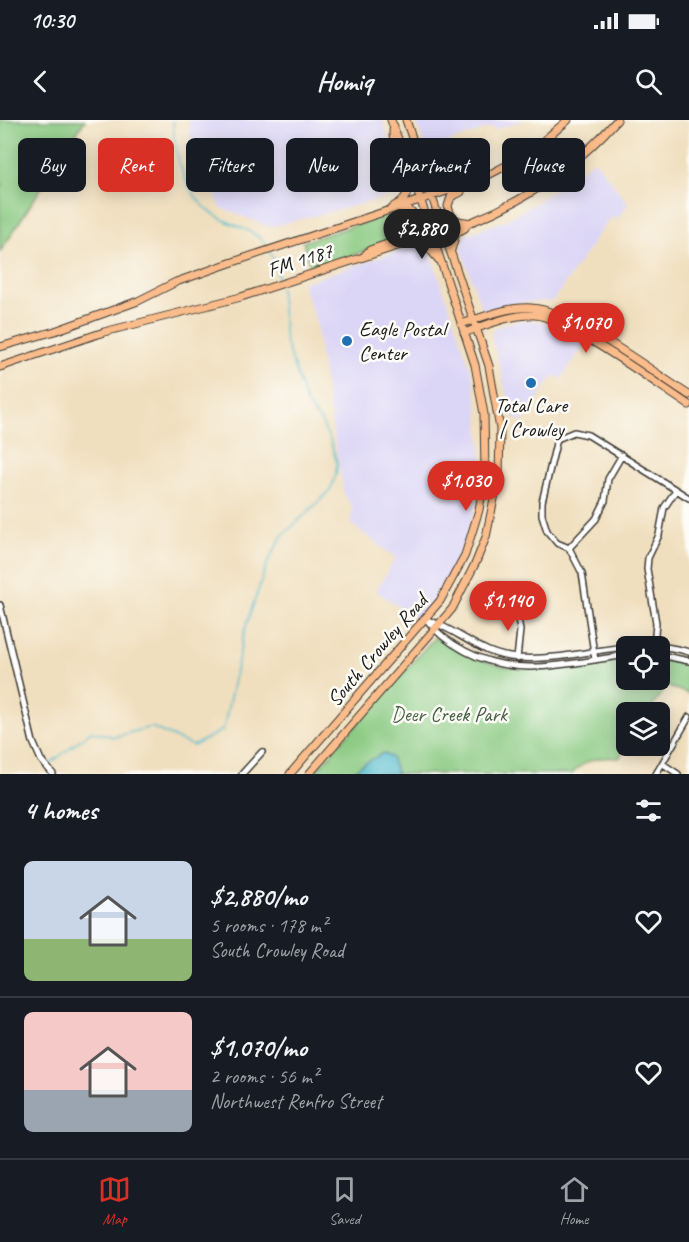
<!DOCTYPE html>
<html lang="en">
<head>
<meta charset="utf-8">
<style>
  body { margin:0; font-family:Caveat,sans-serif; background:#20242c; color:#f1f3f6; height:100vh; display:flex; flex-direction:column; font-size:22px; white-space:nowrap }
  * { box-sizing:border-box; margin:0 }
  p { font-size:20px; color:#9ea1a6 }
  .icon { flex:none; width:33px; height:33px; fill:none; stroke:currentColor; stroke-width:2; stroke-linecap:round; stroke-linejoin:round }
  .map { position:relative; height:654px; overflow:hidden }
  .drawer { display:flex; flex-direction:column; background:#171b24; flex:1 }
  .drawer>* { flex:none }
  .guide { position:absolute; left:18px; top:18px; width:654px; height:54px; display:flex; gap:12px }
  .fabs { position:absolute; left:616px; top:516px; display:grid; gap:12px }
  .fabs a { display:grid; place-items:center; width:54px; height:54px; border-radius:9px; background:#171b24; box-shadow:0 3px 15px #0003; font-size:30px }
  .price { position:absolute; translate:-50% -51px; padding:0 14px; border-radius:21px; background:#d93025; color:#fff; font-size:20px; line-height:39px; filter:drop-shadow(0 2px 3px #0008) }
  .price::after { content:''; position:absolute; left:50%; top:36px; width:18px; height:14px; margin-left:-9px; background:inherit; clip-path:polygon(0 0,100% 0,50% 100%) }
  .price.selected { background:#222; color:#fff }
  ul { padding:0; list-style:none }
  li { display:flex; align-items:center; gap:18px; height:150px; padding:0 24px }
  li+li { border-top:2px solid #363941 }
  li span { display:grid; place-items:center; flex:none; width:168px; height:120px; border-radius:9px; color:#555 }
  li>.icon { margin-inline-start:auto }
  span .icon { width:72px; height:72px; fill:#fffc; stroke-width:1 }
  li b { font-size:26px }
  h2 { display:flex; justify-content:space-between; align-items:center; height:72px; padding:0 24px; font-size:26px }
  .chip { padding:0 21px; border-radius:9px; background:#171b24; box-shadow:0 3px 15px #0003; font-size:21px; line-height:54px }
  .chip.selected { background:#d93025; color:#fff }
  .status { display:flex; justify-content:space-between; align-items:center; height:42px; padding:0 30px; background:#171b24; direction:ltr }
  .status svg { height:16px; fill:currentColor }
  header { display:flex; justify-content:space-between; align-items:center; height:78px; padding:0 24px; background:#171b24; font-size:27px; font-weight:800 }
  .tab-bar { display:flex; justify-content:space-around; align-items:center; height:84px; border-top:2px solid #363941; background:#171b24; font-size:16px; color:#9ea1a6 }
  .tab-bar a { display:grid; justify-items:center; gap:3px }
  .tab-bar .selected { color:#d93025 }
  .map>svg:first-child { display:block }
  .built { fill:#dcd6f6 }
  .green { fill:#88c980; stroke:#52724e; stroke-width:1.5 }
  .water { fill:#50b9cd; stroke:#366a74; stroke-width:1.5 }
  .lines { fill:none; stroke-linecap:round; stroke-linejoin:round }
  .stream { stroke:#50b9cd; stroke-width:1.5 }
  .minor-casing { stroke:#3c3934; stroke-width:8 }
  .major-casing { stroke:#3c3934; stroke-width:9 }
  .minor { stroke:#fff; stroke-width:5 }
  .major { stroke:#fabc8b; stroke-width:7 }
  .poi-dot { fill:#1f6fb2; stroke:#fdfcf7; stroke-width:2 }
  .labels { text-anchor:middle; dominant-baseline:central; stroke-width:5; stroke-linejoin:round; paint-order:stroke }
  .street-label { font-size:21px; fill:#1c1c1c; stroke:#fdfcf7 }
  .poi-label { font-size:21px; fill:#1c1c1c; stroke:#fdfcf7; text-anchor:start }
  .park-label { font-size:21px; fill:#476144; stroke:#fdfcf7 }
</style>
</head>
<body>
<div class="status"><b>10:30</b><svg viewBox="0 0 49 12"><path d="M0 12V9h3v3zM5 12V6h3v6zM10 12V3h3v9zM15 12V0h3v12zM26 1h20v11H26zM47 4h2v5h-2z"/></svg></div>
<header><svg class="icon" aria-label="back" viewBox="0 0 24 24"><path d="M15 5l-7 7 7 7"/></svg>Homiq<svg class="icon" aria-label="search" viewBox="0 0 24 24"><circle cx="10" cy="10" r="6"/><path d="M15 15l6 6"/></svg></header>
<div class="map">
<svg width="689" height="654" viewBox="0 0 689 654">
  <rect width="100%" height="100%" fill="#fdfcf7"/>
  <filter id="ink" filterUnits="userSpaceOnUse"><feTurbulence type="fractalNoise" baseFrequency=".0167" numOctaves="2"/><feDisplacementMap in="SourceGraphic" scale="12" xChannelSelector="R" yChannelSelector="G"/><feConvolveMatrix kernelMatrix="1 2 1 2 8 2 1 2 1" color-interpolation-filters="sRGB"/></filter>
  <filter id="wash" filterUnits="userSpaceOnUse"><feTurbulence type="fractalNoise" baseFrequency=".008" numOctaves="4" result="noise"/><feDisplacementMap in="SourceGraphic" scale="24" xChannelSelector="R" yChannelSelector="G"/><feGaussianBlur stdDeviation="1.35" result="paint"/><feColorMatrix in="noise" values="0 0 0 0 0 0 0 0 0 0 0 0 0 0 0 0 0 1.4 0 .05"/><feComposite in="paint" operator="in"/></filter>
  <g filter="url(#wash)">
    <rect width="100%" height="100%" fill="#f0dfbe"/>
    <!-- built -->
    <path class="built" d="M189,0H382L404,62L396,75L270,107L221,88L189,13Z
      M416,0H524L494,10L492,7L426,30Z
      M595,40L628,84L619,97L609,99L553,181L527,182L482,190L462,131L465,115L504,101L536,83Z
      M417,125L426,128L433,140L472,253L478,289L482,340L477,382L463,427L436,480L418,500L376,471L396,438L350,403L353,388L344,375L320,234L317,205L302,163Z
      M531,200L549,204L584,225L561,259L554,255L522,303L507,292V275L491,214L495,208L511,202Z"/>
    <!-- green -->
    <path class="green" d="M0,0H85L0,132V69L3,64L0,61Z
      M402,90L409,93L414,104L413,111L404,117L311,150L303,122Z
      M434,518H438C509,563 550,550 627,538V560H660V537L689,545V574L666,566L649,592H627V625L619,638C599,636 586,639 572,654H313Z"/>
    <!-- water -->
    <path class="water" d="M383,633L391,637L397,654H352L360,646Z"/>
    <g class="lines">
      <!-- stream -->
      <path class="stream" d="M173,0C174,38 186,81 222,99C240,109 257,110 268,128
        M270,132L275,141L279,162
        M51,643L91,611L114,617L151,607L193,626L223,610L245,509L267,444L282,416L330,371L336,354L337,343L330,320L321,302L307,285L285,221L280,167
        M322,648L329,654"/>
    </g>
  </g>
  <g filter="url(#ink)">
    <g class="lines">
      <defs>
        <path id="minor" d="M569,428L596,399L605,381L608,359L622,335
          M514,476L520,510L517,539
          M0,485L33,622L41,640L53,654
          M427,500C460,510 480,536 519,538C577,542 632,514 689,532
          M427,500C437,514 450,523 465,531C518,560 572,542 627,535
          M654,526L656,503L647,449L648,438L659,415L664,388L676,370
          M660,535L689,541
          M595,540L582,453L569,428L557,423L547,411L542,395V382L557,319L574,312L588,315L689,378
          M663,644L678,654
          M242,654L262,632
          M656,654L689,597"/>
        <path id="major" d="M394,6C386,32 429,70 394,86
          M429,57L440,67L456,65
          M461,72L451,77L448,86C450,96 455,102 466,102
          M412,123L427,126L439,140
          M451,130L456,113L465,108
          M365,135L370,130L413,115C419,106 417,96 408,89L400,88
          M461,204C483,197 508,186 532,188C571,190 653,252 689,275
          M464,213C486,205 510,194 535,195C565,197 658,265 689,285
          M0,227L55,211L138,181L176,162L230,143L477,61L528,34L568,0
          M0,247L104,212L241,177L474,101C529,79 577,45 617,0
          M290,654L440,481L465,435L479,390L485,352L484,294L475,245L421,81L391,0
          M309,654L452,489L476,442L486,417L499,355L500,309L489,246L406,0"/>
      </defs>
      <!-- minor casing -->
      <use href="#minor" class="minor-casing"/>
      <!-- major casing -->
      <use href="#major" class="major-casing"/>
      <!-- minor -->
      <use href="#minor" class="minor"/>
      <!-- major -->
      <use href="#major" class="major"/>
    </g>
  </g>
  <!-- markers -->
  <g class="poi-dot">
    <circle cx="347" cy="221" r="6"/>
    <circle cx="531" cy="263" r="6"/>
  </g>
  <g class="labels">
    <!-- street labels -->
    <g class="street-label">
      <text transform="translate(300 140) rotate(-18)">FM 1187</text>
      <text transform="translate(377 530) rotate(-49)">South Crowley Road</text>
    </g>
    <!-- poi labels -->
    <g class="poi-label">
      <text x="359" y="209">Eagle Postal<tspan x="359" dy="24">Center</tspan></text>
      <text x="531" y="285" text-anchor="middle">Total Care<tspan x="531" dy="24">| Crowley</tspan></text>
    </g>
    <!-- park labels -->
    <g class="park-label">
      <text x="449" y="594">Deer Creek Park</text>
    </g>
  </g>
</svg>
<div class="fabs">
<a><svg class="icon" aria-label="locate" viewBox="0 0 24 24"><circle cx="12" cy="12" r="6"/><path d="M12 2v4M12 18v4M2 12h4M18 12h4"/></svg></a>
<a><svg class="icon" aria-label="layers" viewBox="0 0 24 24"><path d="M12 4l9 5-9 5-9-5zM3 14l9 5 9-5"/></svg></a>
</div>
<b class="price selected" style="left:422px;top:140px">$2,880</b>
<b class="price" style="left:586px;top:234px">$1,070</b>
<b class="price" style="left:466px;top:392px">$1,030</b>
<b class="price" style="left:508px;top:512px">$1,140</b>
<div class="guide">
<a class="chip">Buy</a>
<a class="chip selected">Rent</a>
<a class="chip">Filters</a>
<a class="chip">New</a>
<a class="chip">Apartment</a>
<a class="chip">House</a>
</div>
</div>
<section class="drawer">
<h2>4 homes<svg class="icon" aria-label="filters" viewBox="0 0 24 24"><path d="M4 7h16M4 17h16"/><circle cx="9" cy="7" r="2"/><circle cx="15" cy="17" r="2"/></svg></h2>
<ul>
<li><span style="background:linear-gradient(#c9d6e8 65%,#8fb573 0)"><svg class="icon" aria-label="home" viewBox="0 0 24 24"><path d="M3 11l9-7 9 7M6 9v11h12V9"/></svg></span><div><b>$2,880/mo</b><p>5 rooms · 178 m²</p><p>South Crowley Road</p></div><svg class="icon" aria-label="heart" viewBox="0 0 24 24"><path d="M12 20l-8-8c-3-5 5-10 8-4 3-6 11-1 8 4z"/></svg></li>
<li><span style="background:linear-gradient(#f6c9c9 65%,#9aa5b1 0)"><svg class="icon" aria-label="home" viewBox="0 0 24 24"><path d="M3 11l9-7 9 7M6 9v11h12V9"/></svg></span><div><b>$1,070/mo</b><p>2 rooms · 56 m²</p><p>Northwest Renfro Street</p></div><svg class="icon" aria-label="heart" viewBox="0 0 24 24"><path d="M12 20l-8-8c-3-5 5-10 8-4 3-6 11-1 8 4z"/></svg></li>
</ul>
</section>
<nav class="tab-bar">
<a class="selected"><svg class="icon" aria-label="map" viewBox="0 0 24 24"><path d="M3 6l6-2 6 2 6-2v14l-6 2-6-2-6 2zM9 4v14M15 6v14"/></svg>Map</a>
<a><svg class="icon" aria-label="saved" viewBox="0 0 24 24"><path d="M7 4h10v16l-5-4-5 4z"/></svg>Saved</a>
<a><svg class="icon" aria-label="home" viewBox="0 0 24 24"><path d="M3 11l9-7 9 7M6 9v11h12V9"/></svg>Home</a>
</nav>
</body>
</html>
